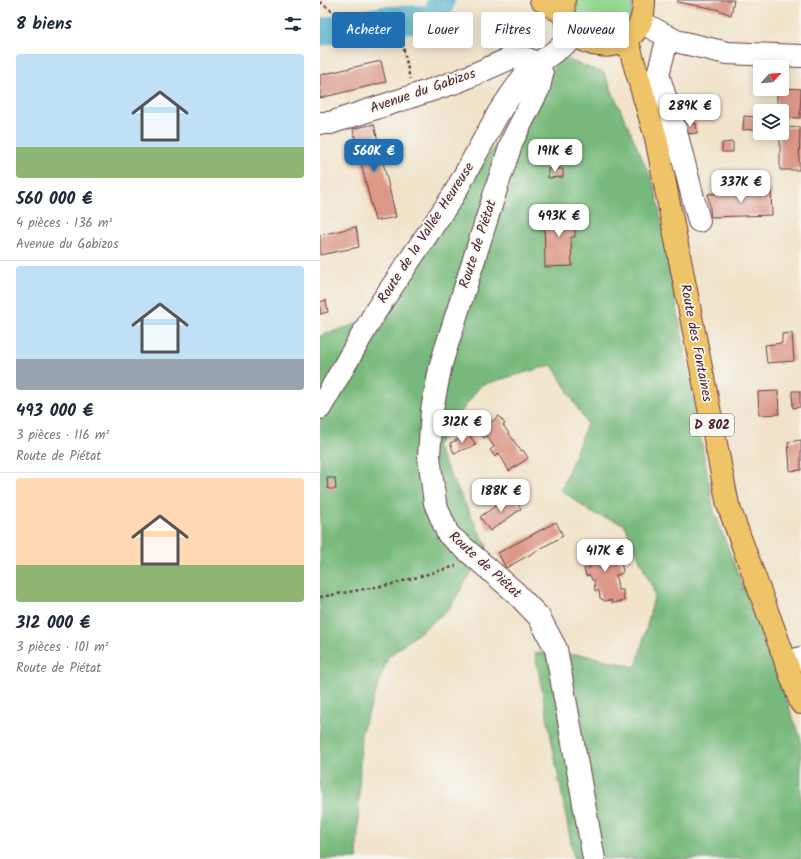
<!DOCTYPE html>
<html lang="fr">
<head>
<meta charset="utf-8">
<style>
  body { margin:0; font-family:Kalam,sans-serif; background:#f6f6f7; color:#1f2937; height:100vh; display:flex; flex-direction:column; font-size:15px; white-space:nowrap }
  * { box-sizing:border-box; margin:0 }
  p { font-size:13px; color:#747a83 }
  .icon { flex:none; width:22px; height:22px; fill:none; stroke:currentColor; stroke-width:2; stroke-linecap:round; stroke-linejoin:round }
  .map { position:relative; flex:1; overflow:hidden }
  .panel { display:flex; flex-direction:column; background:#fff; width:320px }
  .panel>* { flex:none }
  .guide { position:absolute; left:12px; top:12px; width:380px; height:36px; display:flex; gap:8px }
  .needle { width:26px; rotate:64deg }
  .tools { position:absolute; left:433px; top:60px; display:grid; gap:8px }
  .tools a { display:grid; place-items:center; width:36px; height:36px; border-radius:4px; background:#fff; box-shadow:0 2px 10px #0003; font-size:20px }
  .price { position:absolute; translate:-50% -34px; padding:0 9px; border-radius:8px; background:#fff; color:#222; font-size:13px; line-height:26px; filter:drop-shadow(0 1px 2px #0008) }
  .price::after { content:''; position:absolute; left:50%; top:24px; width:12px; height:9px; margin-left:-6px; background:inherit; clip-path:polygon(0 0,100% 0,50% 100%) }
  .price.current { background:#1f6fb2; color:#fff }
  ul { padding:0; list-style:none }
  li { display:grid; align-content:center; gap:8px; height:212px; padding:0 16px }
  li+li { border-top:1px solid #e0e1e3 }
  li span { display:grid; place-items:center; height:124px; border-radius:4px; color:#555 }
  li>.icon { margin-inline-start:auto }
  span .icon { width:72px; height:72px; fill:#fffc; stroke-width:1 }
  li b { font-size:17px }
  h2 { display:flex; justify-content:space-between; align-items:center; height:48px; padding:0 16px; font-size:17px }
  .pill { padding:0 14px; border-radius:4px; background:#fff; box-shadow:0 2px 10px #0003; font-size:14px; line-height:36px }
  .pill.current { background:#1f6fb2; color:#fff }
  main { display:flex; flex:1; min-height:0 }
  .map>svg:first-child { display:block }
  .green { fill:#94d992; stroke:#6f7c5e }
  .forest { fill:#77b97c; stroke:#606c54 }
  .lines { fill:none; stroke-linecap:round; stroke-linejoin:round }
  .river { stroke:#48afc8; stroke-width:28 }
  .building { fill:#dc9787 }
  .minor-casing { stroke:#633c43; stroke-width:24 }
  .major-casing { stroke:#633c43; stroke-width:24 }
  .path { stroke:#633c43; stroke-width:2.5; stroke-dasharray:3 3; stroke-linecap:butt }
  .minor { stroke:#fff; stroke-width:22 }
  .major { stroke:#efc469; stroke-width:22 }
  .labels { text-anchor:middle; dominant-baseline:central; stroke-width:3.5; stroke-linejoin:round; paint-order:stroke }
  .shield { fill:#f6f6f2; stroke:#7e6067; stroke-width:1 }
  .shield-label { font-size:13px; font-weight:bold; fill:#4a1f2b }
  .street-label { font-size:14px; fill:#4a1f2b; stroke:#f6f6f2 }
</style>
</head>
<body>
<main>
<section class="panel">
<h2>8 biens<svg class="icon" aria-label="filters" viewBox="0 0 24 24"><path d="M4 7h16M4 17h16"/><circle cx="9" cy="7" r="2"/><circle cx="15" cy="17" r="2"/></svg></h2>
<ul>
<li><span style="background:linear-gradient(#bfe0f5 75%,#8fb573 0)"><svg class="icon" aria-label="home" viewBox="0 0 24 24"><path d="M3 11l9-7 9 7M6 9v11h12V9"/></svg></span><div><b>560 000 €</b><p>4 pièces · 136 m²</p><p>Avenue du Gabizos</p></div></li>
<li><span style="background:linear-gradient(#bfe0f5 75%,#9aa5b1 0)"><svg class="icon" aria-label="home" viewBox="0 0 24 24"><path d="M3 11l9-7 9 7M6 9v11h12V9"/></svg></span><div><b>493 000 €</b><p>3 pièces · 116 m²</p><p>Route de Piétat</p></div></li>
<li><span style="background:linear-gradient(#ffd9b3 70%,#8fb573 0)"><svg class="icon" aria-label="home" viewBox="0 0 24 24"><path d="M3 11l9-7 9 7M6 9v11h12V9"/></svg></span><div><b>312 000 €</b><p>3 pièces · 101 m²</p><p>Route de Piétat</p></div></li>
</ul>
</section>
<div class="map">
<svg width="481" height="859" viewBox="0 0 481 859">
  <rect width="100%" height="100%" fill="#f6f6f2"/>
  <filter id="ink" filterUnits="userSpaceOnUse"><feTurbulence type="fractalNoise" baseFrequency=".025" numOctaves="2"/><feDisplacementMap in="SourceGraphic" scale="8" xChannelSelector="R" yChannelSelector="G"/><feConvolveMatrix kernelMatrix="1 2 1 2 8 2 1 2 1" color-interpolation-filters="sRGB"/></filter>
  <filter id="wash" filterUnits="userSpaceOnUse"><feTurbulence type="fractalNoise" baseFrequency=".012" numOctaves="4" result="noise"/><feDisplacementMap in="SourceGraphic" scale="16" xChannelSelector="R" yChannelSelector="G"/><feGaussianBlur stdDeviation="0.9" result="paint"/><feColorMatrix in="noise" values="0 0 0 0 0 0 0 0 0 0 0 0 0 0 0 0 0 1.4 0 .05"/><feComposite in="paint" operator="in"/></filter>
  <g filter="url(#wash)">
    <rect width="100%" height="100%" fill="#f0e3c9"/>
    <!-- green -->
    <path class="green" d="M257,0H312L311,17L300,31L283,36L267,30L257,15Z"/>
    <!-- forest -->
    <path class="forest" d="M243,58L284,73L335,187L394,511L481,739V859H254L215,653L264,655L316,667L335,594L304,524L272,513L241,490L267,424L232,365L161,385L116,446L167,547L128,610L68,657L41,734L37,859H0V336L60,316L137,203L216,83Z"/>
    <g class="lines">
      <!-- river -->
      <path class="river" d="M0,32L63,20L117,19L121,0"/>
    </g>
    <g id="blocks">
      <!-- building -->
      <path class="building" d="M358,0H414L411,15L396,9L357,2Z
        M61,61L66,82L0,98V75Z
        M462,88L481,89L480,118L462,117V111H457V89H462Z
        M424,116L437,117L436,129L423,130Z
        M376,123L377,133L364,134L363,124Z
        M54,124L76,217L55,221L33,129Z
        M480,127L479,170H460V133H462V128Z
        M413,142V152H402V143Z
        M228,169H243V177L228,178Z
        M451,190L452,215L391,217L388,194Z
        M224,211H255V237H251L252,266L225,267Z
        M36,227L39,247L0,255V235Z
        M6,300L8,312L0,314V302Z
        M472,333L474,361L447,363L445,345L462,343V334Z
        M458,391L459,414L439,415L438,392Z
        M472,391H480V407L473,408Z
        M179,416L185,424L183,425L201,451L203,450L208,458L189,471L179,453L175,457L170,450L174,447L167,436L164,438L159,431Z
        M149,435L156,445L134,453L130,443Z
        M481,440V470L470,471L468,442Z
        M7,478H15L16,489H8Z
        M192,494L201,509L170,531L160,517Z
        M236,522L243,536L186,568L178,553Z
        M287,539L289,545H290L293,559L297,558L301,563L303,571L301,574L296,575L298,590H303L304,601L292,603V600L285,601L280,598L279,591H275L274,580H272L270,575L266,576L264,568H270L266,551L282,548L281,540Z"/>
    </g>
  </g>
  <g filter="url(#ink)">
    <use href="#blocks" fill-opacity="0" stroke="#633c43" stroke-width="1"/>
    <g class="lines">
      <defs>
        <path id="minor" d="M321,22L356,41L407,53L481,56
          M348,37L338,74L356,132L379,221
          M217,64L222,74L219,88L193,139L178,183L121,364L112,410L109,456L115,503L128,534L195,592L219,617L236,649L274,859
          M0,123H10L139,81L191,58L208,59L217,64
          M0,408L57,309L133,196L179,112L204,76L217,64L258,35
          M466,663L481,658"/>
        <path id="major" d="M221,0L244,14
          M244,0C235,52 325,69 324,0
          M307,39L336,138L408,505L481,703"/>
      </defs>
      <!-- minor casing -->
      <use href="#minor" class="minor-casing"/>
      <!-- major casing -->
      <use href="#major" class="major-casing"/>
      <!-- path -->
      <path class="path" d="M0,2L17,15L77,17L90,79
        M0,597L73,584L136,566"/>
      <!-- minor -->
      <use href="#minor" class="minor"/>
      <!-- major -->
      <use href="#major" class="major"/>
    </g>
  </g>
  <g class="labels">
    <!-- shield labels -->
    <rect class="shield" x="370" y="414" width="44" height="22" rx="3"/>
    <g class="shield-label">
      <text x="392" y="425">D 802</text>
    </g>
    <!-- street labels -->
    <g class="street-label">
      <text transform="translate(103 91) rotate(-19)">Avenue du Gabizos</text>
      <text transform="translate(106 233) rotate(-57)">Route de la Vallée Heureuse</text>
      <text transform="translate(158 244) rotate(-72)">Route de Piétat</text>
      <text transform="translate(376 343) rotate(79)">Route des Fontaines</text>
      <text transform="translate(165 565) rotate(42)">Route de Piétat</text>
    </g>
  </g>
</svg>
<div class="tools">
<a><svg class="needle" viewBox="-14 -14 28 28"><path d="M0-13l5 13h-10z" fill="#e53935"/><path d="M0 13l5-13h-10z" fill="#747a83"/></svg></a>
<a><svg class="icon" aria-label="layers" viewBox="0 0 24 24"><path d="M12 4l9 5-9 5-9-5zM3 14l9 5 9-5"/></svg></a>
</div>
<b class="price" style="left:370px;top:128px">289K €</b>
<b class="price current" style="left:54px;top:173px">560K €</b>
<b class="price" style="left:235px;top:173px">191K €</b>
<b class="price" style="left:421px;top:204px">337K €</b>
<b class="price" style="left:239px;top:238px">493K €</b>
<b class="price" style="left:142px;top:444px">312K €</b>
<b class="price" style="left:181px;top:513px">188K €</b>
<b class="price" style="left:285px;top:573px">417K €</b>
<div class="guide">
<a class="pill current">Acheter</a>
<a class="pill">Louer</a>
<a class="pill">Filtres</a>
<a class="pill">Nouveau</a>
</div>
</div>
</main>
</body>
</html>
